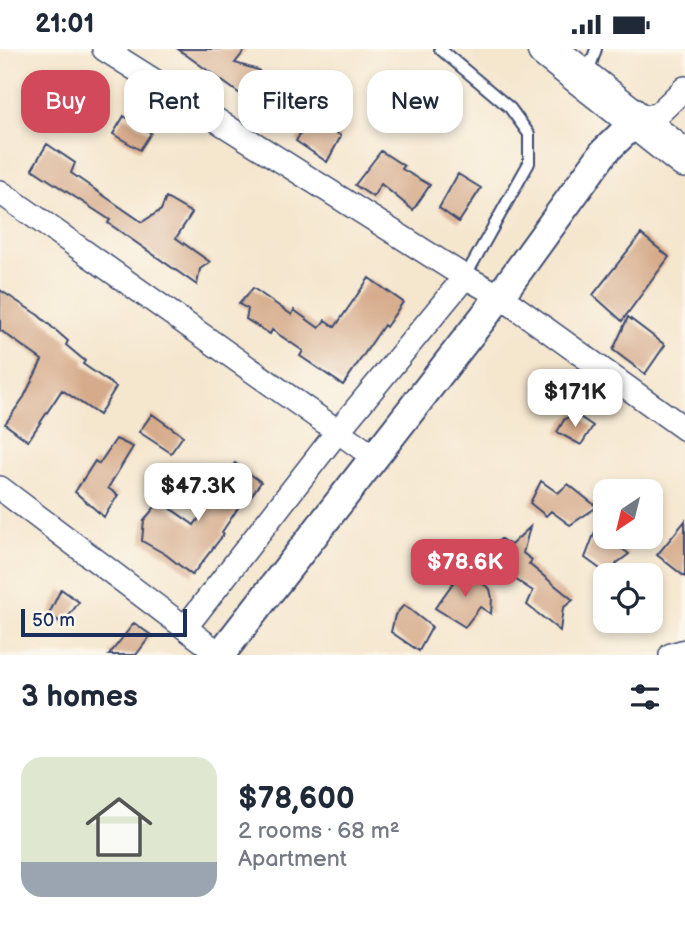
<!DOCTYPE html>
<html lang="en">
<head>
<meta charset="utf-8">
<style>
  body { margin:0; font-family:"Balsamiq Sans",sans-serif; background:#f2f2f3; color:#1f2937; height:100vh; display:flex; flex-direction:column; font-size:26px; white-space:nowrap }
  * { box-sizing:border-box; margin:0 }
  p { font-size:23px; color:#747a83 }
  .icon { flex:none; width:38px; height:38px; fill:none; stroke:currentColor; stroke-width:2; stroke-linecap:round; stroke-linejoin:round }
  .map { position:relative; height:606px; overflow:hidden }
  .details { display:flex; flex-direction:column; background:#fff; flex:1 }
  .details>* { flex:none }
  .hud { position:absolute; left:21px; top:21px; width:644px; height:63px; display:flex; gap:14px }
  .needle { width:46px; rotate:215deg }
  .fabs { position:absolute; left:593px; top:430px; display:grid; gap:14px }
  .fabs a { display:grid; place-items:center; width:70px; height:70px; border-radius:14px; background:#fff; box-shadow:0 4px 10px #0003; font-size:35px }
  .scale { position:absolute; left:21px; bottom:18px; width:166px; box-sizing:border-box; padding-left:7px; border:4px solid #1b2f5e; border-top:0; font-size:19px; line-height:24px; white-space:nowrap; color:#1b2f5e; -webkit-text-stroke:5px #fbf7ec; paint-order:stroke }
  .price { position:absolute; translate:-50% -60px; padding:0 16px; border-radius:14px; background:#fff; color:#222; font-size:23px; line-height:46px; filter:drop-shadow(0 2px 4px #0008) }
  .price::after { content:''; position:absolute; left:50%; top:42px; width:21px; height:16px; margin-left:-10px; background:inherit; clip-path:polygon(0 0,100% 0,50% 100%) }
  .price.on { background:#d1495b; color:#fff }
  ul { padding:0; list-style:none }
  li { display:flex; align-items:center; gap:21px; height:175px; padding:0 21px }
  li+li { border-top:2px solid #e0e1e3 }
  li span { display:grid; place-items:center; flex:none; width:196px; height:140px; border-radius:21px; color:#555 }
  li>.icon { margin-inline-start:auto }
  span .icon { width:84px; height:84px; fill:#fffc; stroke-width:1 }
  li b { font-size:30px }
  h2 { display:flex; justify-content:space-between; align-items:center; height:84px; padding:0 21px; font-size:30px }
  .chip { padding:0 24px; border-radius:21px; background:#fff; box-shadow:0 4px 10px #0003; font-size:24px; line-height:63px }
  .chip.on { background:#d1495b; color:#fff }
  .status { display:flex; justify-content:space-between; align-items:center; height:49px; padding:0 35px; background:#fff; direction:ltr }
  .status svg { height:19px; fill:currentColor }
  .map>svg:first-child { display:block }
  .building { fill:#d6ab8b }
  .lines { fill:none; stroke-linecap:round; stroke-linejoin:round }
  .service-casing { stroke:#3c4a6f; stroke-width:14 }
  .minor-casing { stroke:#3c4a6f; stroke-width:26 }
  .tertiary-casing { stroke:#3c4a6f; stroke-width:32 }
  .trunk-casing { stroke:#3c4a6f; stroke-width:40 }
  .service { stroke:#fff; stroke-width:10 }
  .minor { stroke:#fff; stroke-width:23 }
  .tertiary { stroke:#fff; stroke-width:28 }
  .trunk { stroke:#fff; stroke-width:37 }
</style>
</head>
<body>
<div class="status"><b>21:01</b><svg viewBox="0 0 49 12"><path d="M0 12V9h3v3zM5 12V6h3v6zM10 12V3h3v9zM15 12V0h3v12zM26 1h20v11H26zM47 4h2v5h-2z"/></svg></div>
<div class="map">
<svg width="685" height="606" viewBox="0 0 685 606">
  <rect width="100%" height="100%" fill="#fbf7ec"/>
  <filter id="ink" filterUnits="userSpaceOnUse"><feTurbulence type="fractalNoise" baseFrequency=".0143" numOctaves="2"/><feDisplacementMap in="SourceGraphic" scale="14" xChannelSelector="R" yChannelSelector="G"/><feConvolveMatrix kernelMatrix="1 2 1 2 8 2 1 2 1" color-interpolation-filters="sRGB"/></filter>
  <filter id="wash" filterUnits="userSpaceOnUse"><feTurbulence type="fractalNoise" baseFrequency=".00686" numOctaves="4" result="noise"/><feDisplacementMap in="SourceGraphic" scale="28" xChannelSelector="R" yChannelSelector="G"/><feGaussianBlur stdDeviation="1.57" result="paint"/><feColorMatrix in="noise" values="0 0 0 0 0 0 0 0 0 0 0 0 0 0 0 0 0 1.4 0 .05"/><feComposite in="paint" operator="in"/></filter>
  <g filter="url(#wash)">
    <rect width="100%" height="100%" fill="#f5e6ce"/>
    <g id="blocks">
      <!-- building -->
      <path class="building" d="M178,0H246L235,14L258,21L264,27L262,33L274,44L341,87L327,113L296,92L300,85L258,58Z
        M124,67L151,84L140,101L113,85Z
        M47,95L75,114L71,124L142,173L161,161L166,149L192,164L176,189L210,213L200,220L197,236L108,174L110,171L32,120Z
        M381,102L404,117L402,120L430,136L413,161L381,135L373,148L355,136Z
        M458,125L481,139L459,173L439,159Z
        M641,185L669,208L622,272L593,246Z
        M369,229L403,253L386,278L384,276L343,336L300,307L303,302L272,281L270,285L246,270L248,260L239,255L253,239L292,266L294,261L319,279L325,271L335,278Z
        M0,241L38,266L68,292L66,296L85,312L83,315L116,338L99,366L62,341L28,392L5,375L24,348L42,311L0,281Z
        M628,268L665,296L645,325L613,301Z
        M574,364L593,377L581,396L557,383L564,371Z
        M152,365L183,387L171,404L139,383Z
        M116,390L133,398L108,439L118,446L104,468L75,443L95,412L99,415Z
        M235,414L261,433L249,450L246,447L222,483L224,485L192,526L165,505L142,492L144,471L160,452L194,476L227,431L224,429Z
        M541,432L558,444L568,435L597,458L570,476L551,462L546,467L530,454Z
        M685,472V528L657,506Z
        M530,478L523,504L532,511L529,515L573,551L563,559L560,582L527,556L533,542L489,513L494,495L501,490L511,496Z
        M596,480L629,505L617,514L610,527L585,509Z
        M463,520L490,540L492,549L491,565L480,558L465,578L435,559Z
        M61,540L79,553L63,575L49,565Z
        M404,556L432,578L419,602L391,583L395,566Z
        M134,574L151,586L136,606H109Z"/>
    </g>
  </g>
  <g filter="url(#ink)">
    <use href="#blocks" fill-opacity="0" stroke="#3c4a6f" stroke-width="2"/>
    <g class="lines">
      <defs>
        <path id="service" d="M440,0L510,59L529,85V114L465,228
          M588,24L596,0"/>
        <path id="minor" d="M104,0L465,228L500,247L685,380
          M637,71L658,65L685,39
          M0,143L374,408
          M0,439L221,606
          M185,579L338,382L465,228
          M671,606L685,602"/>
        <path id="tertiary" d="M220,606L500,247L604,103L637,71"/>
        <path id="trunk" d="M546,0L685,110"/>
      </defs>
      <!-- service casing -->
      <use href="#service" class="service-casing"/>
      <!-- minor casing -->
      <use href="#minor" class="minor-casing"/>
      <!-- tertiary casing -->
      <use href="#tertiary" class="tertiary-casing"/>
      <!-- trunk casing -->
      <use href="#trunk" class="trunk-casing"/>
      <!-- service -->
      <use href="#service" class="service"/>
      <!-- minor -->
      <use href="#minor" class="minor"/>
      <!-- tertiary -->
      <use href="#tertiary" class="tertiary"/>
      <!-- trunk -->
      <use href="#trunk" class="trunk"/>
    </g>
  </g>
</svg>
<div class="fabs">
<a><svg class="needle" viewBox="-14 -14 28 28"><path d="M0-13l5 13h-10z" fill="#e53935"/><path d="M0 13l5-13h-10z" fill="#747a83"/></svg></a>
<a><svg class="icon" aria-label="locate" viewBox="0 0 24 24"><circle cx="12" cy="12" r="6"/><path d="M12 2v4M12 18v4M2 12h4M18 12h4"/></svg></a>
</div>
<div class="scale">50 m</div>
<b class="price" style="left:575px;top:380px">$171K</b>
<b class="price" style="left:198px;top:474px">$47.3K</b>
<b class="price on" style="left:465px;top:550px">$78.6K</b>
<div class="hud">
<a class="chip on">Buy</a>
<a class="chip">Rent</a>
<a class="chip">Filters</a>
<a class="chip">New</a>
</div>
</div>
<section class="details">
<h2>3 homes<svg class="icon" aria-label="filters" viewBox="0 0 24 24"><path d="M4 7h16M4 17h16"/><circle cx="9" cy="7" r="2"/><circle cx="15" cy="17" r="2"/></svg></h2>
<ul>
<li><span style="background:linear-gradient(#dfe7d0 75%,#9aa5b1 0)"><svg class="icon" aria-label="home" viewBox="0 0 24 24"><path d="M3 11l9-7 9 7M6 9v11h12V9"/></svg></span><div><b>$78,600</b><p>2 rooms · 68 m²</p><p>Apartment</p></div></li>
</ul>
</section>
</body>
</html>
